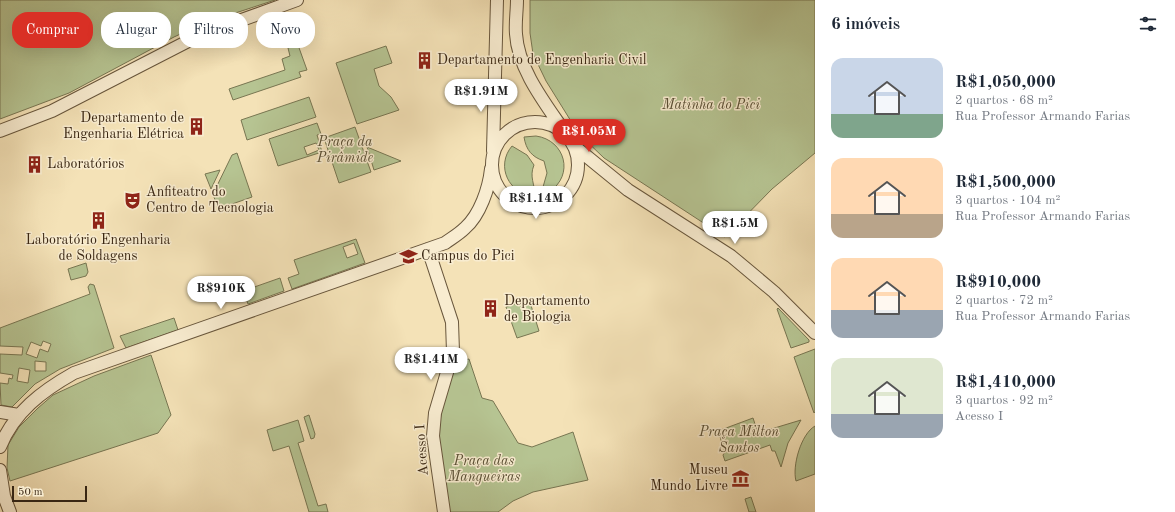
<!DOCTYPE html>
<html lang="pt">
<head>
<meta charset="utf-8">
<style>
  body { margin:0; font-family:"Old Standard TT",serif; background:#f2f2f3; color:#1f2937; height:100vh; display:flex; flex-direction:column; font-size:15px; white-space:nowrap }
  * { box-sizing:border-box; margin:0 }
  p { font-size:13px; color:#747a83 }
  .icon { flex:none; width:22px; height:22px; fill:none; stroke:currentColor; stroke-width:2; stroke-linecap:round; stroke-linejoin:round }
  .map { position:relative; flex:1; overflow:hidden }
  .drawer { display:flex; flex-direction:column; background:#fff; width:360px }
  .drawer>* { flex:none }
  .hud { position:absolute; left:12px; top:12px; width:380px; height:36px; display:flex; gap:8px }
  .scale { position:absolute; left:12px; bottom:10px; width:75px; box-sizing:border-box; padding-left:4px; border:2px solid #3a2713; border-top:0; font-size:11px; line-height:14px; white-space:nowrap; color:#3a2713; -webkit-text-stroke:3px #f8ecd0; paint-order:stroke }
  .price { position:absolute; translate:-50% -34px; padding:0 9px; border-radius:14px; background:#fff; color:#222; font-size:13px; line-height:26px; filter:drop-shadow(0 1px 2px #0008) }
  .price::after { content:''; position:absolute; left:50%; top:24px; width:12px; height:9px; margin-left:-6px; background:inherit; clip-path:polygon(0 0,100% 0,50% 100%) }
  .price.active { background:#d93025; color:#fff }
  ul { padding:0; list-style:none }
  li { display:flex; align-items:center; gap:12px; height:100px; padding:0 16px }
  li span { display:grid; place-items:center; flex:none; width:112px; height:80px; border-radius:12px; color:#555 }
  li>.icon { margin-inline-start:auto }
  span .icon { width:48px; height:48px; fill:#fffc; stroke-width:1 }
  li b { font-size:17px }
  h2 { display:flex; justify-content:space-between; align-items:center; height:48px; padding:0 16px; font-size:17px }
  .pill { padding:0 14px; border-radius:16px; background:#fff; box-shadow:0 4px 16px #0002; font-size:14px; line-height:36px }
  .pill.active { background:#d93025; color:#fff }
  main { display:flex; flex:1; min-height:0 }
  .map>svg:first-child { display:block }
  .green { fill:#b6c492; stroke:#787652; fill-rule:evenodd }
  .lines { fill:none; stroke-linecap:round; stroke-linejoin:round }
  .street-casing { stroke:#68563c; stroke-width:14 }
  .street { stroke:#f8ecd0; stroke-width:12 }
  .labels { text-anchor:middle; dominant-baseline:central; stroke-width:3; stroke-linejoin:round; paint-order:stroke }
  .poi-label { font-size:14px; fill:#3a2713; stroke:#f8ecd0; text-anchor:start }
  .park-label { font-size:14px; font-style:italic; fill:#594e33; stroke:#f8ecd0 }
  .street-label { font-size:14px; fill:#3a2713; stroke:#f8ecd0 }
</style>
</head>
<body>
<main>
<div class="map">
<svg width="815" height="512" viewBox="0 0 815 512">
  <rect width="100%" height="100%" fill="#f4e2b7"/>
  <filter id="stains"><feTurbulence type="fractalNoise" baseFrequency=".005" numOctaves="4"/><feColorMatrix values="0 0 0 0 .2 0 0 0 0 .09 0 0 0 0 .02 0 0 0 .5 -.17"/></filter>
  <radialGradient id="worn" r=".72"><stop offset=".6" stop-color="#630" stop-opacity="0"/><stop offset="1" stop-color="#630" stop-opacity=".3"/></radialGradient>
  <!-- green -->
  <path class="green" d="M0,0H275L202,24L174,37L69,93L0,119Z
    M530,0H815V153L772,189L725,237L604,158L579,134L546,81L533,54L530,33Z
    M298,45L307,70L299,72L301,77L233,100L229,89L285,70L282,59L290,56L288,48Z
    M386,46L392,63L374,69L379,86L391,97L399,110L357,124L336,63Z
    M309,97L316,117L247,140L241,120Z
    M317,123L321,134L317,135L322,152L278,166L269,139ZM316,143L319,150L307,155L304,147Z
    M355,127L371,172L339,183L324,138Z
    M536,136C565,140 575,175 549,192L543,187L547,173L544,161C532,157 526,150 524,137Z
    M512,146L527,155L534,165C529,177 535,184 535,196C509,195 495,166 512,146Z
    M367,147L401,161L374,170Z
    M237,153L252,197L218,209L213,194L232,155Z
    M220,170L211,189L205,174Z
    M356,239L365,263L292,289L288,278L299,274L294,260ZM354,243L358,254L347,258L343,247Z
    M86,263L88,272L86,276L71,280L68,269Z
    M280,278L284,291L248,304L243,291Z
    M90,284L94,285L114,348L60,369L35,384L12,407L1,405L0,383L8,384L9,378L12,379L13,375L0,373V354L22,355L23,347L0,346V328L90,294L88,287ZM43,341L51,344L48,352L40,349L37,358L26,354L31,342L41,346ZM35,361L46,362V371H35ZM19,368L30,370L28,383L17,381Z
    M529,299L539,331L517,338L506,307Z
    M778,308L809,340V342L791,348L777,309Z
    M174,318L178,330L126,348L120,336Z
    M815,349V412L814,413L794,357Z
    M151,355L171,415L158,433L10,481L7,468L8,445L19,427L38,408L53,395L94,376Z
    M469,359L482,398L493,401L518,443L532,447L573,432L588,480L533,492L513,501L498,512H448L438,433L444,396L456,362Z
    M309,415L315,434L314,438L311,439L304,417Z
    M753,418L758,433L801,420L788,443L781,467L775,451H772L770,445L725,461L723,455L725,452L718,431Z
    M298,420L304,441L298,443L318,506L326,504L328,512H309L289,446L273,451L267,430Z
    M815,426V474L796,481C792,466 801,434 815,426Z
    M751,497L756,512H749L745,499Z"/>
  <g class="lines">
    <defs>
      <path id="street" d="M517,0C517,11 515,23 516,34C518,69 545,103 564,131
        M492 165a43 43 0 1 1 86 0a43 43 0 1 1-86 0Z
        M0,131L52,111L200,35L297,0
        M574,146L628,190L731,256L774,292L815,333
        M493,151L497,0
        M428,249L452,322L453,352L435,413L433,436L444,512
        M0,412L19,415
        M0,447C14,412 42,391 74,373L445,243C452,238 459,234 465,228C480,215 489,188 491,169
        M0,470L4,496L10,512"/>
    </defs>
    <!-- street casing -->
    <use href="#street" class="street-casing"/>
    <!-- street -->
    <use href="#street" class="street"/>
  </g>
  <!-- icons -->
  <defs>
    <symbol id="building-bare" viewBox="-9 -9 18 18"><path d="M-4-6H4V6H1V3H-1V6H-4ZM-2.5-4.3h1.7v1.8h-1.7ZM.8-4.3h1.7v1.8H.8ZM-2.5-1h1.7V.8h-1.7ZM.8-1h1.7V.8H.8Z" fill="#8f2418" stroke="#f8ecd0" stroke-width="2.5" paint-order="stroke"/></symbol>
    <symbol id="theatre-bare" viewBox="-9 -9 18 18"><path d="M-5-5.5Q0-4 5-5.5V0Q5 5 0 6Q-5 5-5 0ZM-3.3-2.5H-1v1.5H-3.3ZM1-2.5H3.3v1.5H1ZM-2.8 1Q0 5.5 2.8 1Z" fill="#8f2418" stroke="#f8ecd0" stroke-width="2.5" paint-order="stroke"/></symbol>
    <symbol id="university-bare" viewBox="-9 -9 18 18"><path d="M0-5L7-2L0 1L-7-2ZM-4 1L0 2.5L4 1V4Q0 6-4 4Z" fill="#8f2418" stroke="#f8ecd0" stroke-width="2.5" paint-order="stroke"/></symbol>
    <symbol id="museum-bare" viewBox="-9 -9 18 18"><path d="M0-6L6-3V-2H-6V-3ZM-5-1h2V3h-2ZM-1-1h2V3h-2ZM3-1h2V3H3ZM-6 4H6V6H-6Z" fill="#8f2418" stroke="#f8ecd0" stroke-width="2.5" paint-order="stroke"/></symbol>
  </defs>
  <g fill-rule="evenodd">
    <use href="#building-bare" x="412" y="48" width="25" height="25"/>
    <use href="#building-bare" x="184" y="114" width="25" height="25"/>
    <use href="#building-bare" x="22" y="152" width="25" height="25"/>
    <use href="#theatre-bare" x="120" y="188" width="25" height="25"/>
    <use href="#building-bare" x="86" y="208" width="25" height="25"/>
    <use href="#university-bare" x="396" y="244" width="25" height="25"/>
    <use href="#building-bare" x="478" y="296" width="25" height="25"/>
    <use href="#museum-bare" x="728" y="466" width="25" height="25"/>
  </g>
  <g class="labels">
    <!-- poi labels -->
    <g class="poi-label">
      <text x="437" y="60">Departamento de Engenharia Civil</text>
      <text x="184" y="118" text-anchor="end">Departamento de<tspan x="184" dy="16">Engenharia Elétrica</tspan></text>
      <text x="47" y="164">Laboratórios</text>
      <text x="146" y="192">Anfiteatro do<tspan x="146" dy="16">Centro de Tecnologia</tspan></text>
      <text x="98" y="240" text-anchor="middle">Laboratório Engenharia<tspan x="98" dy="16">de Soldagens</tspan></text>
      <text x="421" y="256">Campus do Pici</text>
      <text x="504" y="301">Departamento<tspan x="504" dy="16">de Biologia</tspan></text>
      <text x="728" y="470" text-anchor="end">Museu<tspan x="728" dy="16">Mundo Livre</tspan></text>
    </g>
    <!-- park labels -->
    <g class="park-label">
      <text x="711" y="105">Matinha do Pici</text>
      <text x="345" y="142">Praça da<tspan x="345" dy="16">Pirâmide</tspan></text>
      <text x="739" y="432">Praça Milton<tspan x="739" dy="16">Santos</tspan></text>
      <text x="484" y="461">Praça das<tspan x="484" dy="16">Mangueiras</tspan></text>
    </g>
    <!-- street labels -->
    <g class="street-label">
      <text transform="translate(422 450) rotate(-94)">Acesso I</text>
    </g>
  </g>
  <rect width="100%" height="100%" filter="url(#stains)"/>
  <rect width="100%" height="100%" fill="url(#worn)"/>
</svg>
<div class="scale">50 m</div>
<b class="price" style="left:481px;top:113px">R$1.91M</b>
<b class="price active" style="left:589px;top:153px">R$1.05M</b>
<b class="price" style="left:536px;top:220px">R$1.14M</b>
<b class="price" style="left:735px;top:245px">R$1.5M</b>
<b class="price" style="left:221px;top:310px">R$910K</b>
<b class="price" style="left:431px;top:381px">R$1.41M</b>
<div class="hud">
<a class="pill active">Comprar</a>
<a class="pill">Alugar</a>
<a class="pill">Filtros</a>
<a class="pill">Novo</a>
</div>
</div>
<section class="drawer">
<h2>6 imóveis<svg class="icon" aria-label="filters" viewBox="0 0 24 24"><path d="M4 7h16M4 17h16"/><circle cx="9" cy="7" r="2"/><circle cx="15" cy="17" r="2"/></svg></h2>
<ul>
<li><span style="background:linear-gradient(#c9d6e8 70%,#7fa58c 0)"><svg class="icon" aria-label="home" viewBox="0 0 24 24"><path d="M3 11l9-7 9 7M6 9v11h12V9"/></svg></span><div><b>R$1,050,000</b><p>2 quartos · 68 m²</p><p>Rua Professor Armando Farias</p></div></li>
<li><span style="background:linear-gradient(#ffd9b3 70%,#b9a48a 0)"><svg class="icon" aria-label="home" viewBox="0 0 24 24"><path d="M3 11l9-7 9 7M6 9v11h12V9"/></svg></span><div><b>R$1,500,000</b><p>3 quartos · 104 m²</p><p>Rua Professor Armando Farias</p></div></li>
<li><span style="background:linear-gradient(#ffd9b3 65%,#9aa5b1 0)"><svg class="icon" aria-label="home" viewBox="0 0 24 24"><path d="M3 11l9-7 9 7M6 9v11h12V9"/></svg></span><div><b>R$910,000</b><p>2 quartos · 72 m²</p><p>Rua Professor Armando Farias</p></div></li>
<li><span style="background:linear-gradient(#dfe7d0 70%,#9aa5b1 0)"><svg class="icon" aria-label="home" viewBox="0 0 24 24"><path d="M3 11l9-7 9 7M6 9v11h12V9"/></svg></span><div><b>R$1,410,000</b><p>3 quartos · 92 m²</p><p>Acesso I</p></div></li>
</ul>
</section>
</main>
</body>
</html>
